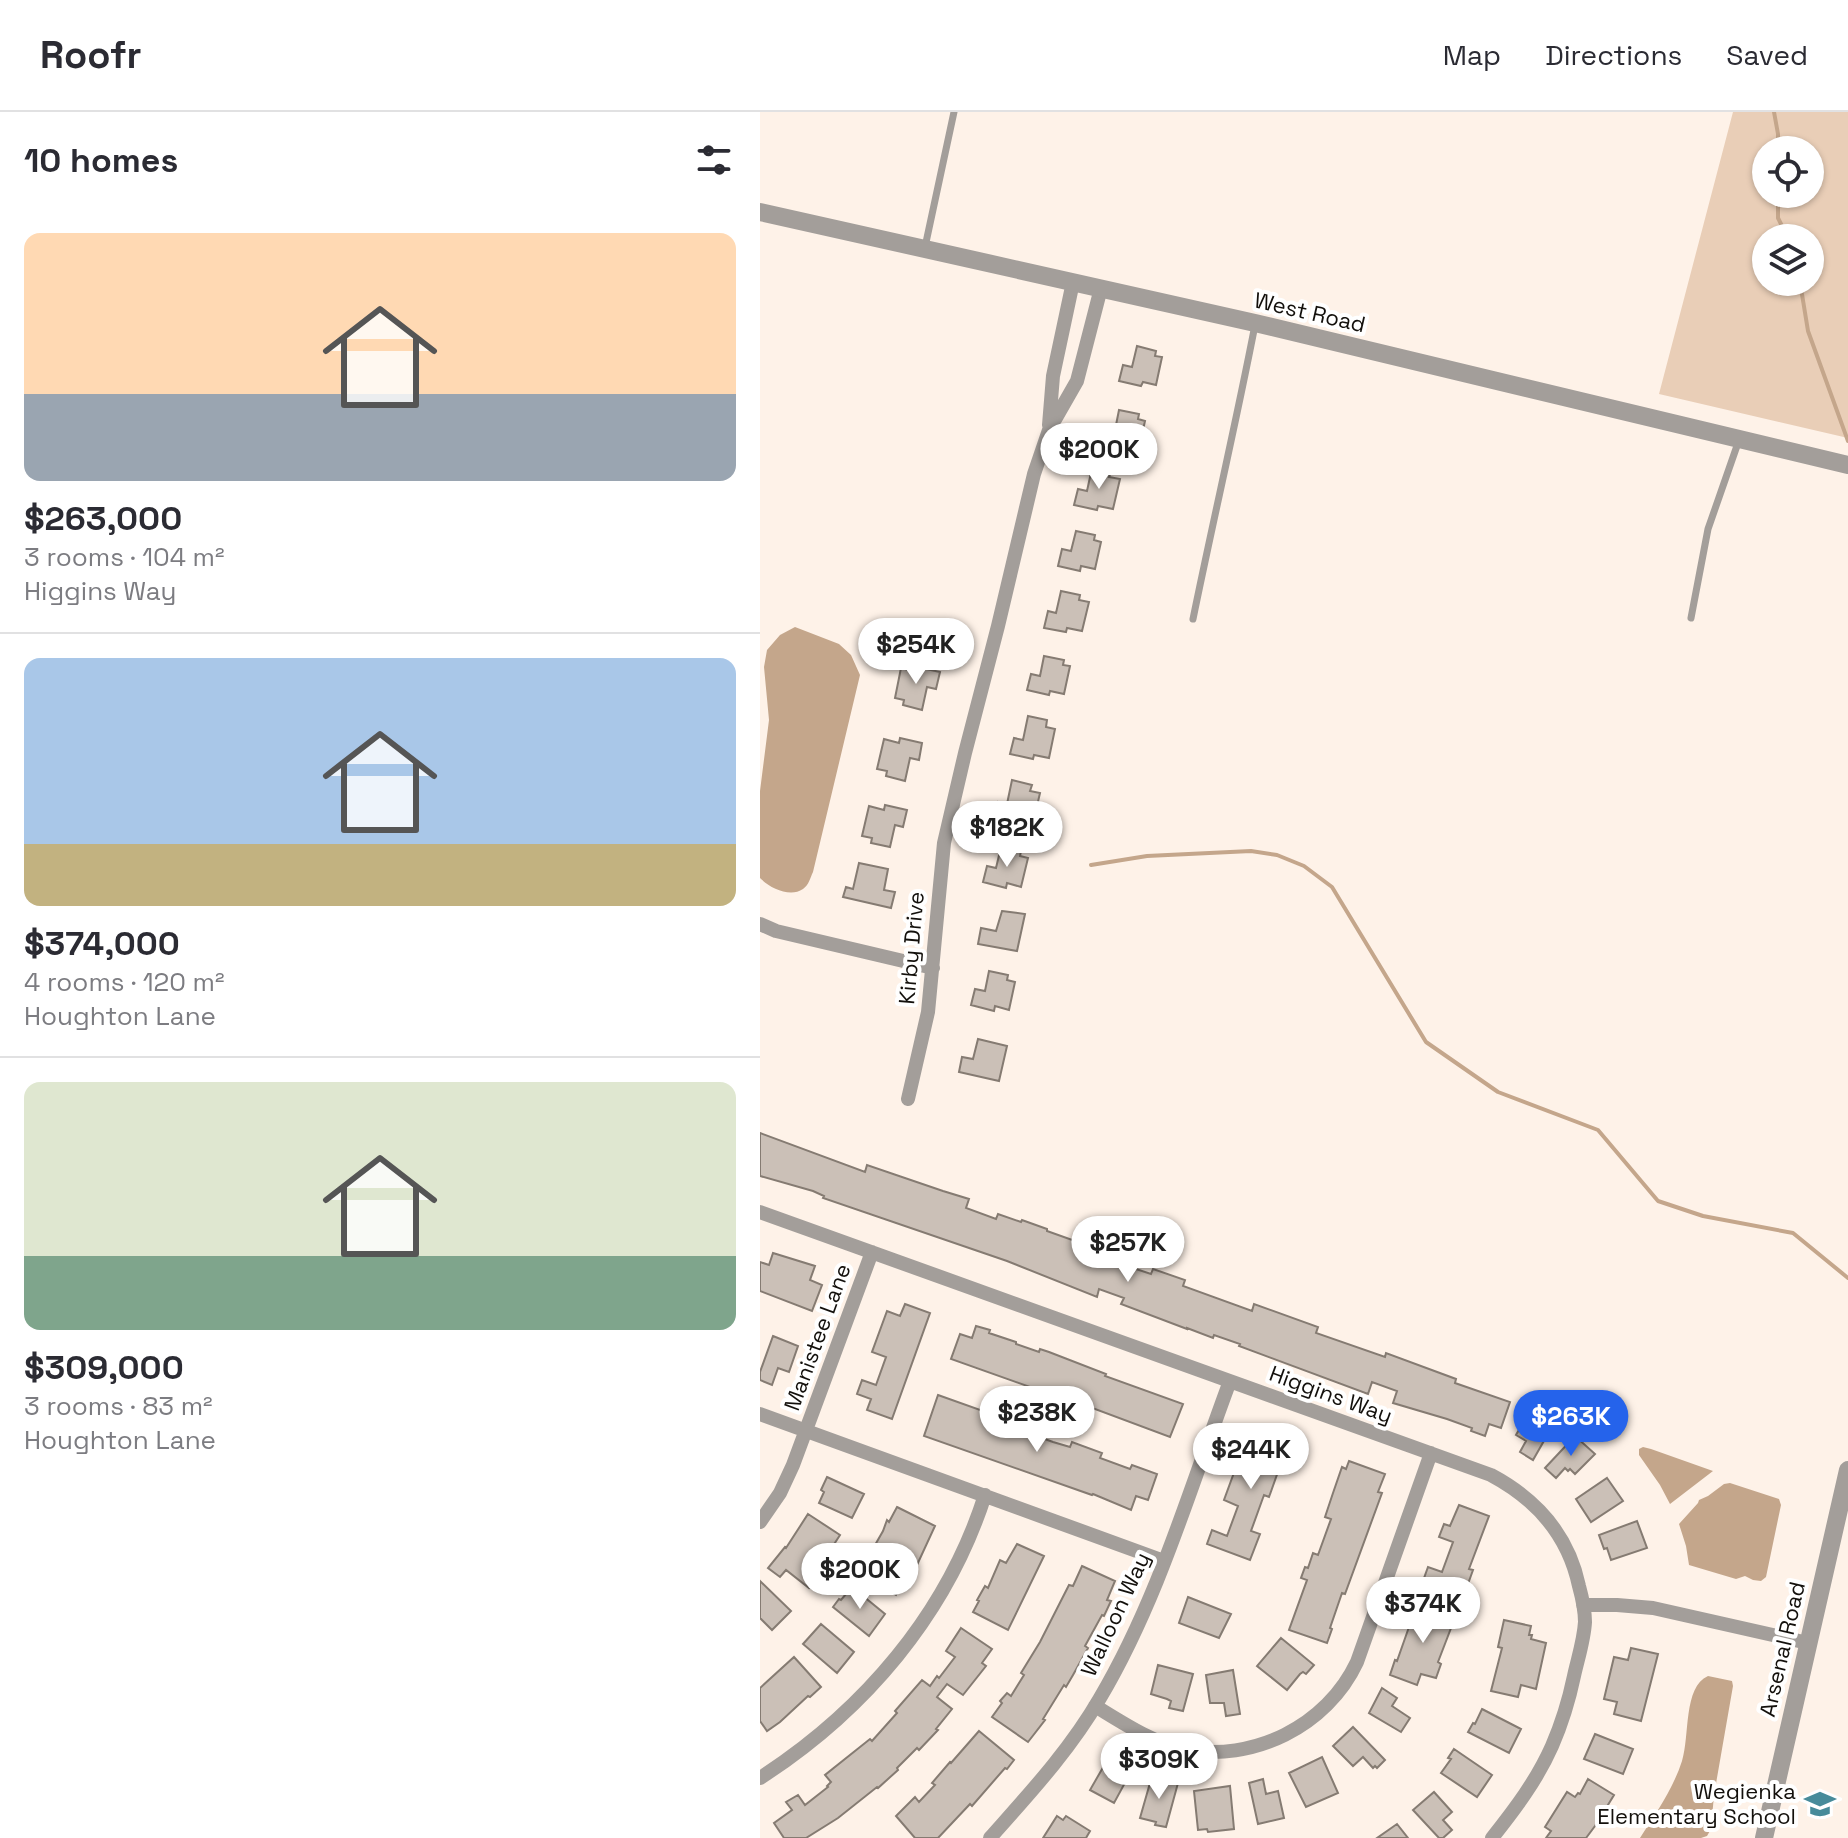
<!DOCTYPE html>
<html lang="en">
<head>
<meta charset="utf-8">
<style>
  body { margin:0; font-family:"Space Grotesk",sans-serif; background:#f7f7f7; color:#2b2b33; height:100vh; display:flex; flex-direction:column; font-size:30px; white-space:nowrap }
  * { box-sizing:border-box; margin:0 }
  p { font-size:26px; color:#7c7c81 }
  .icon { flex:none; width:44px; height:44px; fill:none; stroke:currentColor; stroke-width:2; stroke-linecap:round; stroke-linejoin:round }
  .map { position:relative; flex:1; overflow:hidden }
  .sheet { display:flex; flex-direction:column; background:#fff; width:760px }
  .sheet>* { flex:none }
  .fabs { position:absolute; left:992px; top:24px; display:grid; gap:16px }
  .fabs a { display:grid; place-items:center; width:72px; height:72px; border-radius:50%; background:#fff; box-shadow:0 2px 6px #0004; font-size:40px }
  .price { position:absolute; translate:-50% -68px; padding:0 18px; border-radius:28px; background:#fff; color:#222; font-size:26px; line-height:52px; filter:drop-shadow(0 2px 4px #0008) }
  .price::after { content:''; position:absolute; left:50%; top:48px; width:24px; height:18px; margin-left:-12px; background:inherit; clip-path:polygon(0 0,100% 0,50% 100%) }
  .price.active { background:#2563eb; color:#fff }
  ul { padding:0; list-style:none }
  li { display:grid; align-content:center; gap:16px; height:424px; padding:0 24px }
  li+li { border-top:2px solid #e1e1e2 }
  li span { display:grid; place-items:center; height:248px; border-radius:16px; color:#555 }
  li>.icon { margin-inline-start:auto }
  span .icon { width:144px; height:144px; fill:#fffc; stroke-width:1 }
  li b { font-size:34px }
  h2 { display:flex; justify-content:space-between; align-items:center; height:96px; padding:0 24px; font-size:34px }
  header { display:flex; align-items:center; gap:48px; box-sizing:border-box; height:112px; padding:0 40px; background:#fff; border-bottom:2px solid #e1e1e2 }
  header strong { font-size:38px }
  nav { display:flex; gap:44px; margin-inline-start:auto; font-size:28px }
  main { display:flex; flex:1; min-height:0 }
  .map>svg:first-child { display:block }
  .green { fill:#e9ceb7; fill-rule:evenodd }
  .water { fill:#c4a68b }
  .lines { fill:none; stroke-linecap:round; stroke-linejoin:round }
  .stream { stroke:#c4a68b; stroke-width:4 }
  .building { fill:#cbc0b7; stroke:#857b72; stroke-width:2 }
  .service { stroke:#a39e9a; stroke-width:7 }
  .minor { stroke:#a39e9a; stroke-width:14 }
  .tertiary { stroke:#a39e9a; stroke-width:18 }
  .labels { text-anchor:middle; dominant-baseline:central; stroke-width:8; stroke-linejoin:round; paint-order:stroke }
  .street-label { font-size:22px; fill:#13100c; stroke:#fff }
  .poi-label { font-size:22px; fill:#13100c; stroke:#fff; text-anchor:end }
</style>
</head>
<body>
<header>
<strong>Roofr</strong>
<nav><a>Map</a><a>Directions</a><a>Saved</a></nav>
</header>
<main>
<section class="sheet">
<h2>10 homes<svg class="icon" aria-label="filters" viewBox="0 0 24 24"><path d="M4 7h16M4 17h16"/><circle cx="9" cy="7" r="2"/><circle cx="15" cy="17" r="2"/></svg></h2>
<ul>
<li><span style="background:linear-gradient(#ffd9b3 65%,#9aa5b1 0)"><svg class="icon" aria-label="home" viewBox="0 0 24 24"><path d="M3 11l9-7 9 7M6 9v11h12V9"/></svg></span><div><b>$263,000</b><p>3 rooms · 104 m²</p><p>Higgins Way</p></div></li>
<li><span style="background:linear-gradient(#a9c7e8 75%,#c2b280 0)"><svg class="icon" aria-label="home" viewBox="0 0 24 24"><path d="M3 11l9-7 9 7M6 9v11h12V9"/></svg></span><div><b>$374,000</b><p>4 rooms · 120 m²</p><p>Houghton Lane</p></div></li>
<li><span style="background:linear-gradient(#dfe7d0 70%,#7fa58c 0)"><svg class="icon" aria-label="home" viewBox="0 0 24 24"><path d="M3 11l9-7 9 7M6 9v11h12V9"/></svg></span><div><b>$309,000</b><p>3 rooms · 83 m²</p><p>Houghton Lane</p></div></li>
</ul>
</section>
<div class="map">
<svg width="1088" height="1726" viewBox="0 0 1088 1726">
  <rect width="100%" height="100%" fill="#fef2e8"/>
  <!-- green -->
  <path class="green" d="M973,0H1088V326L899,282ZM1006,38H1050V82H1006ZM1006,126H1050V170H1006Z"/>
  <!-- water -->
  <path class="water" d="M35,515L79,532L91,543L100,563L53,760C50,766 49,773 43,777C30,786 10,776 0,766V679L9,608L4,555L7,538L20,523Z
    M883,1335L891,1337L953,1359L910,1392L900,1373L879,1343V1337Z
    M970,1371L1019,1387L1021,1393L1006,1465L1001,1469L993,1468L985,1464L976,1467L929,1453L926,1434L919,1412L938,1391L939,1388L948,1384L964,1372Z
    M948,1564L972,1569L973,1574L954,1683L951,1717L947,1724L941,1726H880C896,1701 913,1677 922,1649C930,1624 923,1575 948,1564Z"/>
  <g class="lines">
    <!-- stream -->
    <path class="stream" d="M1014,0L1018,22V38
      M1018,82V106L1028,126
      M1040,170L1048,219L1088,329
      M331,753L387,744L491,739L517,743L544,754L572,775L666,930L738,980L838,1018L898,1089L943,1104L1033,1121L1088,1166"/>
  </g>
  <!-- building -->
  <path class="building" d="M377,234L396,239L395,244L402,245L396,273L383,270L381,274L359,269L363,253L372,255Z
    M359,298L379,302L378,307L385,309L379,336L365,333L364,338L342,332L345,316L355,318Z
    M332,356L351,360L349,365L360,367L353,397L338,394L337,398L314,393L318,377L327,379Z
    M316,419L335,423L334,428L341,430L335,457L321,454L320,459L298,454L302,437L311,439Z
    M301,479L320,483L319,488L329,490L322,519L307,516L306,520L284,516L288,499L296,501Z
    M284,544L304,548L303,553L310,554L304,582L290,579L289,583L267,578L271,562L280,564Z
    M157,555L180,560L176,577L167,575L162,598L143,593L144,588L135,586L141,556L156,560Z
    M268,604L287,608L286,615L295,617L289,646L274,643L273,647L250,642L254,626L263,628Z
    M140,626L162,631L159,648L150,646L145,669L126,664L127,659L117,657L124,627L139,631Z
    M252,668L272,673L270,679L280,681L273,711L258,707L257,712L235,706L238,690L247,692Z
    M125,693L147,698L143,715L135,713L130,735L111,731L112,726L102,724L109,694L124,698Z
    M241,735L261,739L260,744L268,746L261,775L247,771L246,776L223,770L227,754L236,756Z
    M99,751L128,757L124,778L135,780L131,796L83,785L86,775L93,777Z
    M242,799L265,802L257,839L218,832L221,816L236,819Z
    M229,859L248,863L247,868L255,870L249,898L235,894L234,899L211,893L215,877L225,879Z
    M218,927L247,934L239,969L199,960L202,945L213,947Z
    M0,1021L105,1060L107,1053L183,1079L209,1087L206,1096L236,1107L238,1102L261,1110L262,1108L287,1117V1119L363,1146L361,1152L391,1162L393,1157L425,1168L423,1174L492,1199L494,1192L558,1215L556,1221L625,1245L626,1241L696,1267L695,1271L750,1290L741,1316L729,1312L725,1324L711,1319L712,1316L687,1307L633,1291L637,1279L612,1270L608,1282L479,1234L480,1232L454,1223L453,1226L427,1216V1217L361,1192L364,1186L339,1177L337,1185L247,1149L63,1086L64,1084L53,1079L0,1064Z
    M13,1141L55,1154L50,1168L62,1173L52,1199L0,1179V1150L9,1153Z
    M145,1192L170,1201L132,1307L107,1298L111,1287L97,1282L102,1268L116,1273L126,1245L112,1240L127,1199L140,1204Z
    M216,1214L230,1218L229,1221L256,1230V1232L279,1240L280,1237L289,1240L346,1262L345,1264L423,1292L410,1325L295,1282L293,1288L271,1281L273,1276L191,1247L200,1222L212,1226Z
    M13,1224L38,1234L29,1260L18,1256L12,1273L0,1268V1260Z
    M178,1283L226,1300L224,1305L293,1330L310,1335L312,1330L342,1341L340,1346L370,1357L372,1353L397,1362L388,1388L376,1384L371,1398L333,1382L332,1383L164,1324Z
    M770,1299L793,1313L773,1348L760,1340L766,1329L756,1323Z
    M490,1317L530,1332L524,1347L527,1348L523,1358L519,1357L509,1385L504,1383L491,1419L500,1422L490,1448L447,1432L452,1418L467,1424L478,1394L464,1388Z
    M815,1324L835,1342L815,1362L810,1357L808,1359L805,1356L796,1366L785,1356Z
    M589,1349L625,1362L618,1380L622,1381L585,1482L582,1481L570,1516L572,1517L567,1531L529,1518L547,1468L541,1466L545,1455L548,1456L553,1441L558,1443L571,1407L565,1405L573,1381L582,1355L586,1357Z
    M67,1365L104,1382L92,1406L59,1391L64,1380L61,1378Z
    M847,1366L863,1389L831,1410L816,1387Z
    M699,1393L729,1404L709,1457L713,1458L704,1483L663,1469L668,1455L682,1460L693,1430L679,1425L684,1412L690,1414Z
    M137,1395L175,1414L157,1453L149,1467L146,1466L136,1483L102,1463L107,1456L103,1454L123,1419L127,1408L129,1410Z
    M48,1402L80,1423L71,1437L75,1440L49,1476L26,1458L20,1465L8,1456L25,1435L26,1436Z
    M877,1409L887,1436L851,1448L847,1436L844,1437L839,1423Z
    M257,1432L284,1444L248,1518L213,1500L219,1489L217,1488L225,1474L228,1476L240,1448L246,1451Z
    M322,1454L355,1469L347,1488L351,1489L344,1504L342,1503L325,1534L328,1536L313,1563L306,1575L304,1573L283,1607L285,1608L268,1630L232,1605L242,1591L240,1589L247,1581L251,1584L264,1563L261,1561L280,1530L309,1473L313,1474Z
    M0,1469L31,1499L12,1518L0,1506Z
    M92,1475L125,1502L109,1524L73,1495L79,1487L81,1488Z
    M428,1485L471,1502L459,1526L419,1511Z
    M670,1494L696,1503L678,1550L681,1552L676,1566L661,1562L657,1573L630,1563L635,1548L637,1549L649,1515L646,1514L651,1500L666,1505Z
    M744,1508L771,1514L769,1523H772L771,1527L786,1531L776,1577L761,1573L758,1585L731,1579L742,1536L738,1535Z
    M61,1512L94,1540L77,1561L43,1532Z
    M201,1516L232,1537L222,1551L226,1554L203,1583L187,1572L177,1585L192,1597L176,1617L178,1618L159,1638L157,1636L137,1656L138,1658L118,1676L117,1675L78,1706L46,1726H24L14,1711L32,1698L26,1690L38,1683L45,1693L68,1675L67,1674L71,1670L65,1663L110,1627L112,1629L137,1601L135,1599L162,1568L170,1574L177,1564L179,1566L195,1545L186,1539Z
    M521,1526L554,1553L546,1562L543,1560L540,1562L527,1578L497,1554Z
    M871,1536L898,1542L881,1609L854,1602L857,1590L844,1587L854,1545L868,1548Z
    M34,1545L61,1575L50,1585L48,1584L20,1610L7,1619L0,1609V1576Z
    M398,1553L433,1562L423,1599L409,1596L411,1589L407,1587L391,1582Z
    M473,1558L480,1602L466,1604L464,1591H450L446,1563Z
    M622,1576L637,1586L632,1594L650,1606L641,1620L609,1601Z
    M722,1597L761,1617L749,1641L708,1620L713,1611L715,1612Z
    M593,1615L625,1648L617,1656L615,1654L613,1656L603,1645L593,1654L573,1634Z
    M219,1619L254,1648L247,1657L245,1656L212,1694L210,1692L178,1726H155L136,1704L155,1685L159,1690L175,1673L172,1671L190,1650L191,1651Z
    M835,1622L873,1637L863,1662L824,1647Z
    M694,1637L732,1663L717,1685L681,1661L691,1647L688,1646Z
    M349,1645L373,1656L354,1691L330,1678Z
    M562,1645L578,1681L546,1695L529,1661Z
    M392,1664L418,1671L406,1715L395,1713L396,1710L380,1706Z
    M503,1667L506,1682L518,1679L524,1706L498,1712L489,1671Z
    M828,1667L854,1683L835,1714L826,1726H786L791,1719L785,1715L807,1680L815,1685L818,1681L820,1682Z
    M470,1674L474,1717L448,1720L447,1717L438,1718L434,1679Z
    M674,1680L692,1700L683,1708L692,1718L683,1726H679L653,1698Z
    M297,1704L303,1708L306,1704L330,1719L326,1726H283Z
    M637,1712L648,1726H617Z"/>
  <g class="lines">
    <!-- service -->
    <path class="service" d="M165,135L194,0
      M931,506L948,417L979,328
      M433,507C453,409 476,311 495,213"/>
    <!-- minor -->
    <path class="minor" d="M289,313L293,264L313,170
      M0,812L16,819L173,856
      M148,987L168,900L184,731L205,641L238,514L274,362L289,318L317,269L341,176
      M0,1100L731,1363C776,1387 808,1422 819,1474C822,1485 825,1498 825,1510C824,1528 818,1546 814,1564C809,1588 802,1611 792,1634C777,1668 755,1697 732,1726
      M0,1302L404,1449
      M0,1410L20,1381L33,1353L112,1140
      M823,1493H857L893,1496L1048,1531
      M335,1594C363,1611 391,1630 423,1637C493,1651 567,1614 597,1550L671,1341
      M0,1666C104,1599 187,1502 225,1383
      M230,1726C269,1682 310,1638 340,1586C398,1488 430,1376 470,1269"/>
    <!-- tertiary -->
    <path class="tertiary" d="M0,100L495,211L1088,353
      M1004,1726L1088,1358"/>
  </g>
  <!-- icons -->
  <defs>
    <symbol id="school-bare" viewBox="-9 -9 18 18"><path d="M0-5L7-2L0 1L-7-2ZM-4 1L0 2.5L4 1V4Q0 6-4 4Z" fill="#478b9a" stroke="#fff" stroke-width="2.5" paint-order="stroke"/></symbol>
  </defs>
  <g fill-rule="evenodd">
    <use href="#school-bare" x="1038" y="1670" width="44" height="44"/>
  </g>
  <g class="labels">
    <!-- street labels -->
    <g class="street-label">
      <text transform="translate(550 200) rotate(13)">West Road</text>
      <text transform="translate(151 836) rotate(-85)">Kirby Drive</text>
      <text transform="translate(57 1225) rotate(-70)">Manistee Lane</text>
      <text transform="translate(571 1282) rotate(20)">Higgins Way</text>
      <text transform="translate(355 1502) rotate(-65)">Walloon Way</text>
      <text transform="translate(1022 1537) rotate(-77)">Arsenal Road</text>
    </g>
    <!-- poi labels -->
    <g class="poi-label">
      <text x="1036" y="1679">Wegienka<tspan x="1036" dy="25">Elementary School</tspan></text>
    </g>
  </g>
</svg>
<div class="fabs">
<a><svg class="icon" aria-label="locate" viewBox="0 0 24 24"><circle cx="12" cy="12" r="6"/><path d="M12 2v4M12 18v4M2 12h4M18 12h4"/></svg></a>
<a><svg class="icon" aria-label="layers" viewBox="0 0 24 24"><path d="M12 4l9 5-9 5-9-5zM3 14l9 5 9-5"/></svg></a>
</div>
<b class="price" style="left:339px;top:379px">$200K</b>
<b class="price" style="left:156px;top:574px">$254K</b>
<b class="price" style="left:247px;top:757px">$182K</b>
<b class="price" style="left:368px;top:1172px">$257K</b>
<b class="price" style="left:277px;top:1342px">$238K</b>
<b class="price active" style="left:811px;top:1346px">$263K</b>
<b class="price" style="left:491px;top:1379px">$244K</b>
<b class="price" style="left:100px;top:1499px">$200K</b>
<b class="price" style="left:663px;top:1533px">$374K</b>
<b class="price" style="left:399px;top:1689px">$309K</b>
</div>
</main>
</body>
</html>
